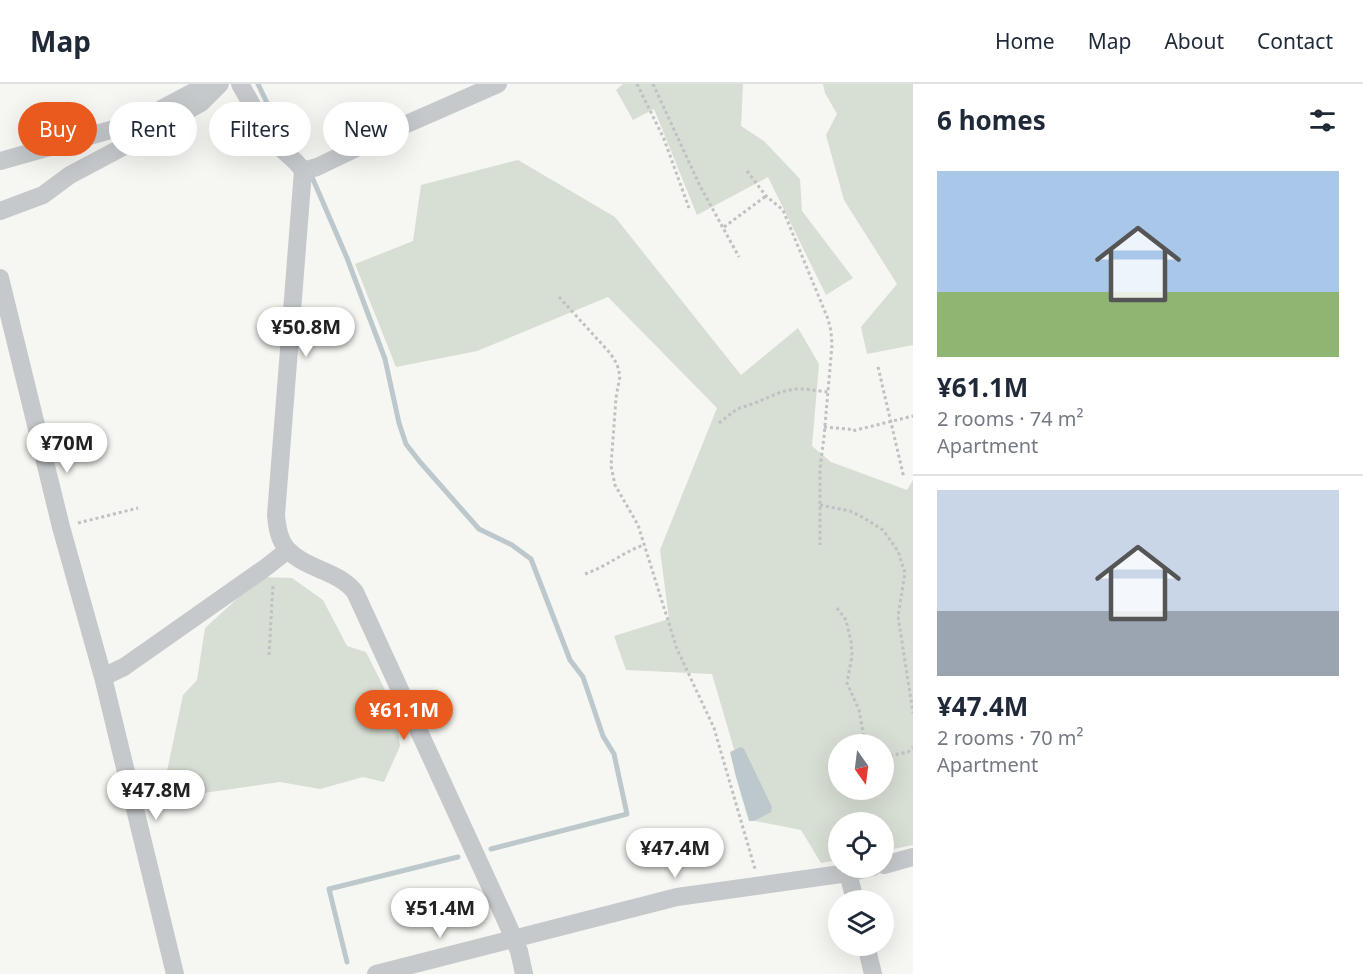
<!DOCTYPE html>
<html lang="en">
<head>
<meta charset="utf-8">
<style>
  body { margin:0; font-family:"Noto Sans",sans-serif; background:#f6f6f7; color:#1f2937; height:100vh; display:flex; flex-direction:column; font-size:22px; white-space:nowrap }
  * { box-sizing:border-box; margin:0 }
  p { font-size:20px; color:#747a83 }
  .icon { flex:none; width:33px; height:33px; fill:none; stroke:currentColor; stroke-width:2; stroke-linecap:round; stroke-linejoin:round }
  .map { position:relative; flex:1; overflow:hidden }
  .panel { display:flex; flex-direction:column; background:#fff; width:450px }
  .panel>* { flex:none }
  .banner { position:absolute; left:18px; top:18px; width:570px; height:54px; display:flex; gap:12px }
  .needle { width:39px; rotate:166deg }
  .controls { position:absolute; left:828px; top:650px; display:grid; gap:12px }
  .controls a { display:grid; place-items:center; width:66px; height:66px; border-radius:50%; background:#fff; box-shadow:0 6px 24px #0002; font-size:30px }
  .price { position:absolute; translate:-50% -51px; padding:0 14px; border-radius:21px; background:#fff; color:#222; font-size:20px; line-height:39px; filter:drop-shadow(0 2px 3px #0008) }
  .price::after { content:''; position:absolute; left:50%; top:36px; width:18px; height:14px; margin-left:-9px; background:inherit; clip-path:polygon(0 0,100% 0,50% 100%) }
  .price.active { background:#e95a1f; color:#fff }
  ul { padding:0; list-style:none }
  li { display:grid; align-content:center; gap:12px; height:318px; padding:0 24px }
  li+li { border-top:2px solid #e0e1e3 }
  li span { display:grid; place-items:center; height:186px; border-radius:0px; color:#555 }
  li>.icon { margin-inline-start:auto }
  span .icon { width:108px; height:108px; fill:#fffc; stroke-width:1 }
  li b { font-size:26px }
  h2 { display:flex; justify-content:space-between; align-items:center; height:72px; padding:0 24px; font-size:26px }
  .pill { padding:0 21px; border-radius:27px; background:#fff; box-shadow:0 6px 24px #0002; font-size:21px; line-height:54px }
  .pill.active { background:#e95a1f; color:#fff }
  header { display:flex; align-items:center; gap:36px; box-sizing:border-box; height:84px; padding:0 30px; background:#fff; border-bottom:2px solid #e0e1e3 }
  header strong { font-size:28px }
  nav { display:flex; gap:33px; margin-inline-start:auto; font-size:21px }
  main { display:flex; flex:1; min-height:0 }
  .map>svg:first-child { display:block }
  .green { fill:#d7ded3; fill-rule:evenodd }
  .water { fill:#bdc8cc }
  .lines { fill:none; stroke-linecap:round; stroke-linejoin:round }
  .stream { stroke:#bdc8cc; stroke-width:5 }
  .path { stroke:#bfc1c3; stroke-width:3; stroke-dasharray:3 3; stroke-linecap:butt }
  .minor { stroke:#c6c9cc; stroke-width:18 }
</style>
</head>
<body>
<header>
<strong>Map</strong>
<nav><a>Home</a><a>Map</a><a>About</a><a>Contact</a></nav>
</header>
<main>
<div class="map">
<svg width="913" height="890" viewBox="0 0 913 890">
  <rect width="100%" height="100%" fill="#f6f6f2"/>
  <!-- green -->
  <path class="green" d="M623,0H743L741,42L764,57L800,95L802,127L853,194L826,211L768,93L697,131L654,25L633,36L616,6Z
    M823,0H913V261L867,270L861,243L897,200L844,116L826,51L837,30L825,9Z
    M518,76L615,133L741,291L798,244L819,280L812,362L831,378L907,406L913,396V761L884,767V738H838V776L821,779L801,746L755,737L712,590L626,586L614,552L669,535L660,466L717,324L608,213L477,267L396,283L355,180L413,157L421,101ZM838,660H884V705H838Z
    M261,493L292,494L323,516L347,562L366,568L395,626L400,662L384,698L363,693L320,705L280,698L190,711L171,707L166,692L183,611L197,596L205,544Z"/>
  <!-- water -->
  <path class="water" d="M741,663L744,665L772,723L771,728L754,737H749L736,693L730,668Z"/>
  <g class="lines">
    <!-- stream -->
    <path class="stream" d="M258,0L278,42
      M312,93L347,174L385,275L399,339L406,360L420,378L479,445L512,461L531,475L570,576L583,593L603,652L614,670L627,730L491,765
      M347,878L329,805L458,773"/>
    <!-- path -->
    <path class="path" d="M637,0L664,55L689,124
      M653,0L700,102L739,173
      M747,87L766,112L783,126L828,235L831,247L832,261L824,353L820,384V461
      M724,143L766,112
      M559,213L610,269L617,280L620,292L616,314L611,382L615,401L638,441L677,565L714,644L755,785
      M878,283L904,394
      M719,339L737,325L755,319L781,308L794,305H804L828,308
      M824,343L849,345L852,347L913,332
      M820,421L850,427L864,434L883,446L898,467L905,489L898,532L913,629
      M78,439L138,424
      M585,490C606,483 623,468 644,461
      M837,524L846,536L851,557L852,572L847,599L859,626L865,660
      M269,571L273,501
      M884,673L908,668L913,663"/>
    <!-- minor -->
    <path class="minor" d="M240,0C252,20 262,43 277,60C285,70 297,76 303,87L276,431C277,443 279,457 288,466C307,486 338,486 355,508L507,839L519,867L524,890
      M0,77L114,45L141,36L195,7L216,4
      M303,87L317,83L409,39L498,0
      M0,127L43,111L70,91L119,65L201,19L220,0
      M0,194L61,443L103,593L175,890
      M103,593L124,583L265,484L288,466
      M884,781L913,773
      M848,789L855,816
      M866,861L873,890
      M376,890L677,813L848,789L873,783"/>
  </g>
</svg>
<div class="controls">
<a><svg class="needle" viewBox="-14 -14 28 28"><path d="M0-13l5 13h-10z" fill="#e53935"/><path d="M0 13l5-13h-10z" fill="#747a83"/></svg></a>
<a><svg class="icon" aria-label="locate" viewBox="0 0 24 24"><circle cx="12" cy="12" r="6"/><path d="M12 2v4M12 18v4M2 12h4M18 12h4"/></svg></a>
<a><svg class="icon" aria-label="layers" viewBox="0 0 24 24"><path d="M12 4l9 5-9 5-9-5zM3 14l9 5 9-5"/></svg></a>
</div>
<b class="price" style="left:306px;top:274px">¥50.8M</b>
<b class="price" style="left:67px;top:390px">¥70M</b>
<b class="price active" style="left:404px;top:657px">¥61.1M</b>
<b class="price" style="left:156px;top:737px">¥47.8M</b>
<b class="price" style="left:675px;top:795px">¥47.4M</b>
<b class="price" style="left:440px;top:855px">¥51.4M</b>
<div class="banner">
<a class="pill active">Buy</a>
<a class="pill">Rent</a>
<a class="pill">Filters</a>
<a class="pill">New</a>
</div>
</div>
<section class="panel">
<h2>6 homes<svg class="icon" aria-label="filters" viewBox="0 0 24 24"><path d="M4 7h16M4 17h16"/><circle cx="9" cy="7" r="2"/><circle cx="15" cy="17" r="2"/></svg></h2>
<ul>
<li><span style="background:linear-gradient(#a9c7e8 65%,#8fb573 0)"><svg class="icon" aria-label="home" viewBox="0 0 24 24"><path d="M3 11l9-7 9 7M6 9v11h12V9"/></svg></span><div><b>¥61.1M</b><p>2 rooms · 74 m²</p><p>Apartment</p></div></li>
<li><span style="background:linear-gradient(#c9d6e8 65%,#9aa5b1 0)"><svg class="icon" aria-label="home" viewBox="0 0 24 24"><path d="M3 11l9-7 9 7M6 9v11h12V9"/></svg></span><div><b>¥47.4M</b><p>2 rooms · 70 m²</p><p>Apartment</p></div></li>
</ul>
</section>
</main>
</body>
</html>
